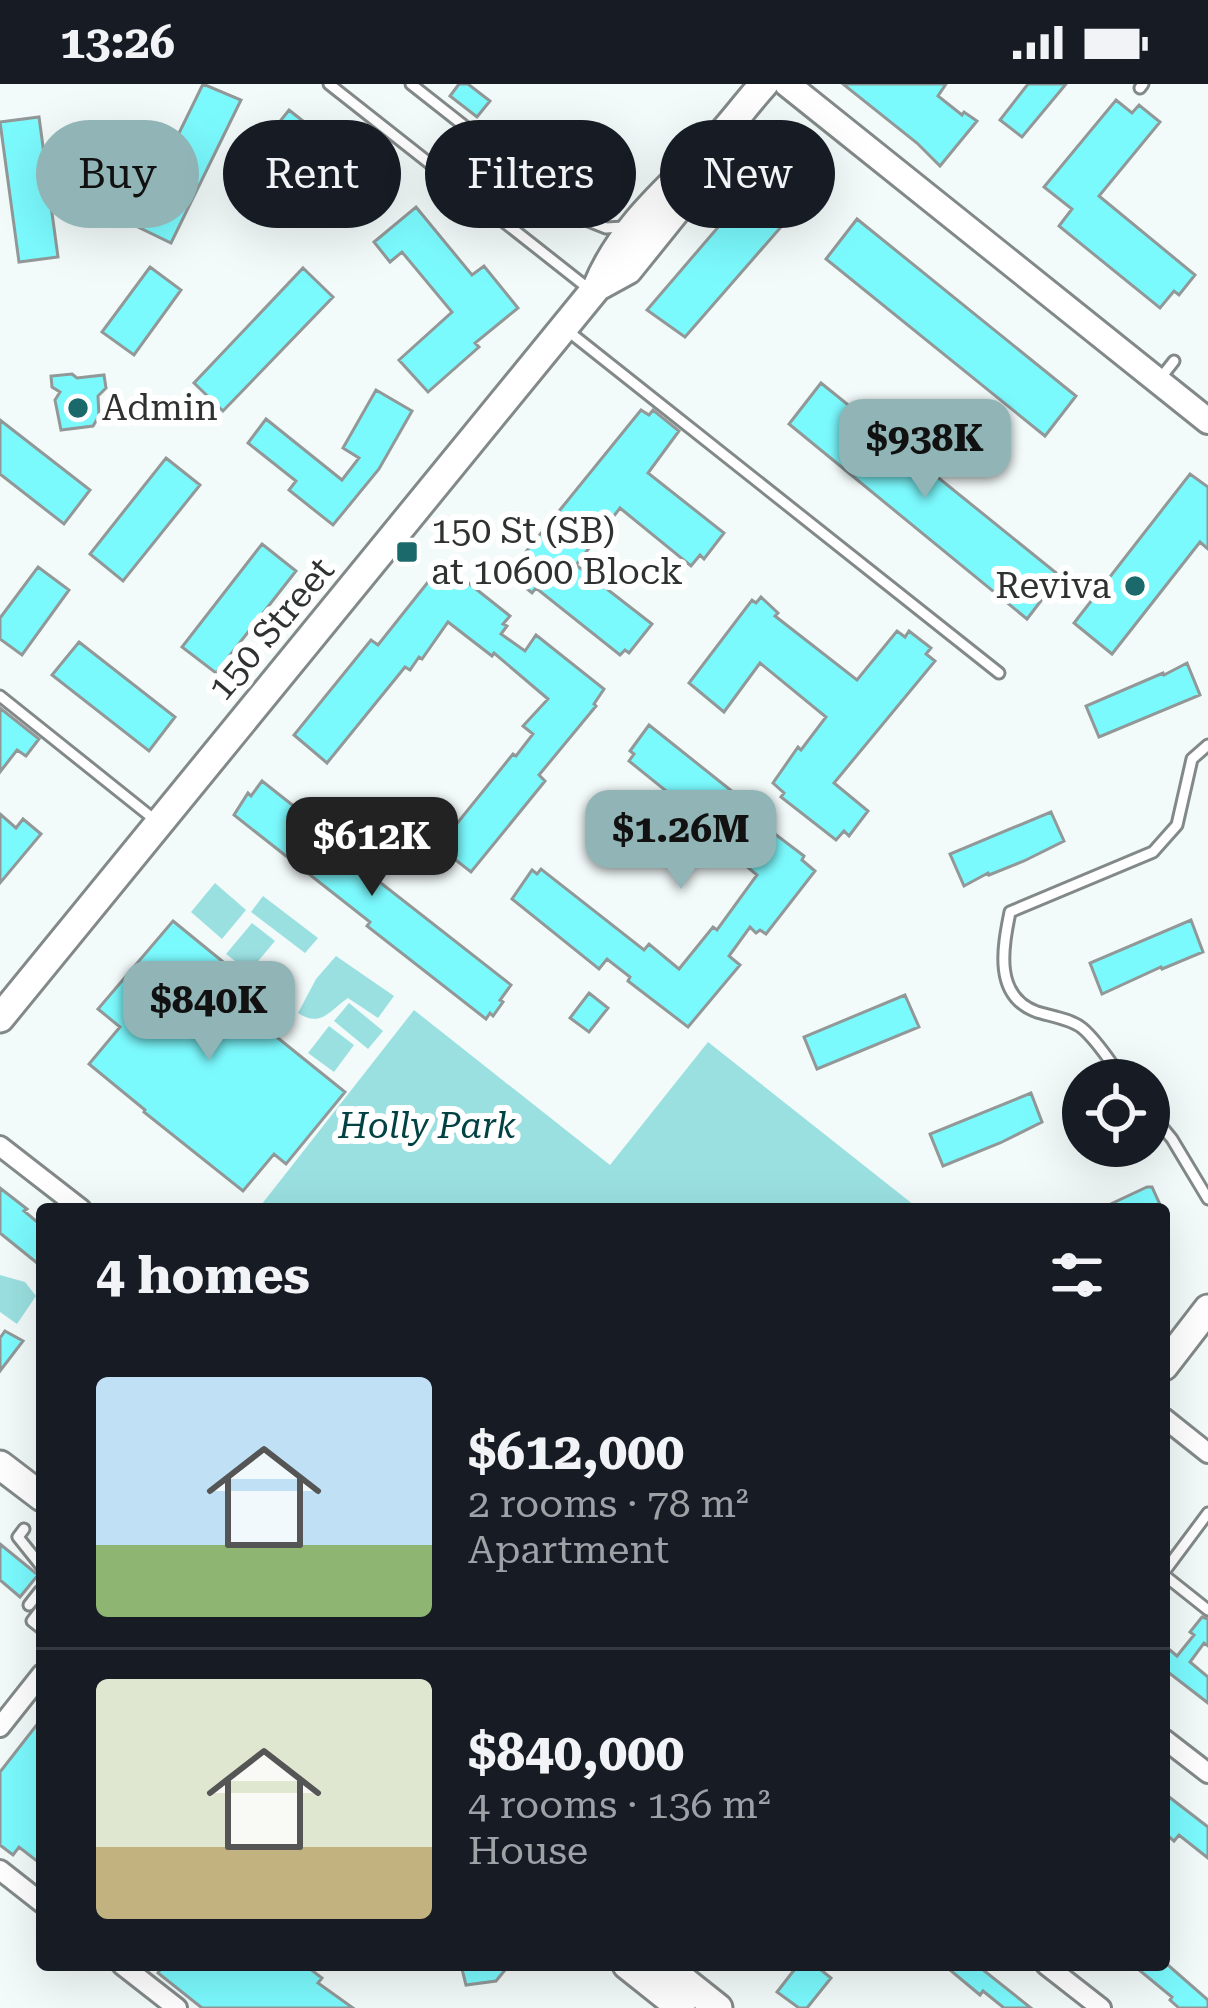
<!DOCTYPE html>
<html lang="en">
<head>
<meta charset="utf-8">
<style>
  body { margin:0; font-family:"Roboto Serif",serif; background:#20242c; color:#f1f3f6; height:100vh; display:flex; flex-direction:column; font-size:45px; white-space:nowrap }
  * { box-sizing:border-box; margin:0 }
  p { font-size:39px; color:#9ea1a6 }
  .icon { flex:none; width:66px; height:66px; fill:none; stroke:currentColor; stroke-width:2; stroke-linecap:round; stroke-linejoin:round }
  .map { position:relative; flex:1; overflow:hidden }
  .details { position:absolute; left:36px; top:1119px; width:1134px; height:768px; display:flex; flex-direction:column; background:#171b24; border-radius:12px; box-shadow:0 12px 48px #0002 }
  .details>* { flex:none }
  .guide { position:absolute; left:36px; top:36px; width:1137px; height:108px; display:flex; gap:24px }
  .tools { position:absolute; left:1062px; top:975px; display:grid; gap:24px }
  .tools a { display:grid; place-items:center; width:108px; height:108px; border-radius:50%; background:#171b24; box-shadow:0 12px 48px #0002; font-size:60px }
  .price { position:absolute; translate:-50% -102px; padding:0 27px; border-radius:24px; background:#91b5b7; color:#111; font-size:39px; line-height:78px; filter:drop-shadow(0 3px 6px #0008) }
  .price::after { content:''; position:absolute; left:50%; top:72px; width:36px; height:27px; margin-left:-18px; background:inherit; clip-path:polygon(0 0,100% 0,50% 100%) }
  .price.selected { background:#222; color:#fff }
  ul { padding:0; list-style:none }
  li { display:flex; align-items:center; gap:36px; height:300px; padding:0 60px }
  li+li { border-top:3px solid #363941 }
  li span { display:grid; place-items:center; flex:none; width:336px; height:240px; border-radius:12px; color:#555 }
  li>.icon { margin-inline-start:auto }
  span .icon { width:144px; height:144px; fill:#fffc; stroke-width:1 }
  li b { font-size:51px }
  h2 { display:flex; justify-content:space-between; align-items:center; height:144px; padding:0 60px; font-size:51px }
  .pill { padding:0 42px; border-radius:54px; background:#171b24; box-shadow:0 12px 48px #0002; font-size:42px; line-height:108px }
  .pill.selected { background:#91b5b7; color:#111 }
  .status { display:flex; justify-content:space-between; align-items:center; height:84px; padding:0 60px; background:#171b24; direction:ltr }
  .status svg { height:33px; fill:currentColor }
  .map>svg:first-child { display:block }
  .green { fill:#9be0e1 }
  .building { fill:#7bfafe; stroke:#929898; stroke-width:3 }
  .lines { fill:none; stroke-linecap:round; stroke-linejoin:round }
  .service-casing { stroke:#838989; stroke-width:15 }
  .minor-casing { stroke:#838989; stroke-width:24 }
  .tertiary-casing { stroke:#838989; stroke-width:30 }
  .secondary-casing { stroke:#838989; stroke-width:33 }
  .service { stroke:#fff; stroke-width:9 }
  .minor { stroke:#fff; stroke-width:18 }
  .tertiary { stroke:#fff; stroke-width:24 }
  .secondary { stroke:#fff; stroke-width:27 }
  .poi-dot { fill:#1c696b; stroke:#fff; stroke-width:4.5 }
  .labels { text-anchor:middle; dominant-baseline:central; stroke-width:12; stroke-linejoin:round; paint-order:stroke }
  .poi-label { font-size:36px; fill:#303232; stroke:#fff; text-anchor:start }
  .street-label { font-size:36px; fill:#303232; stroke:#fff }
  .park-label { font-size:36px; font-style:italic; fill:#024243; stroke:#fff }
</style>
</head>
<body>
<div class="status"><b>13:26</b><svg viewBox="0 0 49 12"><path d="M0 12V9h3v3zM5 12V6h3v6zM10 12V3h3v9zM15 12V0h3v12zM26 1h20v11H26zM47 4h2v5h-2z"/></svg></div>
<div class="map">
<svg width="1208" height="1924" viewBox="0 0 1208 1924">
  <rect width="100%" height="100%" fill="#f3fafa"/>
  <!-- green -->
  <path class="green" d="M215,799L246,826L222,855L191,828Z
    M263,812L318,854L305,869L251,828Z
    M252,839L275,857L249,888L226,870Z
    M336,872L394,912L378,934L348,914C329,927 321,944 298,929L316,895Z
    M349,919L383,947L368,965L334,937Z
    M414,926L610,1081L708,958L919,1125H258Z
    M329,942L354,961L334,988L308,969Z
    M0,1191L25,1198L36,1212L17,1240L0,1228Z"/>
  <!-- building -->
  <path class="building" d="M203,0L241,16L171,159L134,141Z
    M459,0H468L490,17L477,33L450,12Z
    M843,0H946L938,12L962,31L964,28L977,37L940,82L917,59Z
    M1028,0H1066L1022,53L1000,36Z
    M1116,16L1132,29L1139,21L1160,38L1099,112L1195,191L1179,211L1174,207L1160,224L1059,142L1072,125L1044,103Z
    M289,26L373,92L350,122L265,56Z
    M39,33L58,173L19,178L0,38Z
    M786,64L821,97L685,253L647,226Z
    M416,123L472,191L484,182L518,224L475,259L479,263L428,308L399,276L452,228L402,168L390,178L374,158Z
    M857,135L1076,312L1045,352L826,175Z
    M150,183L181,206L134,271L102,248Z
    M303,184L333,213L223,327L194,299Z
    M72,290L77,294L104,291L106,304L98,312L99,332L93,342L61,346L55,316L60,308L52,303L51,292Z
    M821,299L1060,492L1027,535L789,340Z
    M376,306L412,327L379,385L333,441L289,406L296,397L248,359L266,335L342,396L359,374L343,364Z
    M641,326L649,331L653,326L679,347L648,389L724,449L704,475L700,471L691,482L620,424L576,481L652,540L629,569L625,566L620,571L536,504L532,509L516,496L520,491L512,485Z
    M0,336L90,406L64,440L0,390Z
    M166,374L200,401L123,497L90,470Z
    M1190,390L1208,403V465L1200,458L1112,570L1074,539Z
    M262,460L296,487L216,589L182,563Z
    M447,482L510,532L503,540L507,542L501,550L525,567L536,551L604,605L594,620L596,622L539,691L545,697L471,788L443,766L446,760L442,758L513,670L516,672L533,650L523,642L548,615L494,569L492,572L448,538L422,575L419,573L410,586L405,583L327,679L294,651L371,556L378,561L432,493L437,496Z
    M38,483L69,506L22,571L0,555V534Z
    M761,513L778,529L775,532L857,596L897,547L905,553L909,547L931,564L926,570L935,577L834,699L868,727L849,752L844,747L836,756L781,713L784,709L773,699L798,663L801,666L826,633L760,579L724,628L689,599L752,516L756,519Z
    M79,558L175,633L149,667L52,591Z
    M1187,579L1200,611L1099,653L1086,622L1163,589L1164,591Z
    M0,624L39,655L26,672L17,666L0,688Z
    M649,641L738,712L733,718L804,772L802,776L815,787L766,850L760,846L756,849L750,843L729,872L740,881L688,943L628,897L630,893L607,875L599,885L512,815L532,786L537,790L541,785L644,866L649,860L679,885L713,843L717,846L757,791L727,766L735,754L715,739L712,744L629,677L634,670L630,667Z
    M262,697L381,791L377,796L511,901L500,916L503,918L493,932L490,929L486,935L367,842L370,838L234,731L248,709L251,712Z
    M1051,728L1064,757L1024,777L989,791L988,789L964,802L950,770Z
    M0,730L16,744L23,735L41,750L0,799Z
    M1191,836L1203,868L1162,885L1161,883L1102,910L1090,879Z
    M173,837L227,881L212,901L345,1008L286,1080L274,1070L243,1107L144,1028L145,1026L89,980L120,943L98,925Z
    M589,909L608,924L589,948L570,934Z
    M905,911L919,943L817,985L804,953Z
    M1031,1009L1042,1038L1000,1059L943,1082L930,1050Z
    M1147,1103H1152L1162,1125H1100Z
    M0,1104L27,1125L24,1127L42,1142V1183L0,1149Z
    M5,1247L23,1257L0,1287V1254Z
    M0,1460L38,1491L20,1513L0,1496Z
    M1202,1533L1208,1535V1562L1204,1559L1190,1578L1208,1593V1619L1164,1585V1561L1177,1572L1194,1551L1190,1548Z
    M42,1634V1781L19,1763L13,1771L0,1761V1688Z
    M1164,1709L1208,1743V1774L1179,1751L1174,1757L1164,1748Z
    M163,1881H305L322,1894L318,1899L353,1924H202L158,1889Z
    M461,1881H509L496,1897L466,1901Z
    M798,1881H815L831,1894L807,1924H799L777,1908Z
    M944,1881H977L1031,1924H1004L983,1907L980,1911Z
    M1133,1881H1168L1208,1916V1924H1179L1170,1916L1172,1913Z"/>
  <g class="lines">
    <defs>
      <path id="service" d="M329,0L589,205
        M411,0L581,134L606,144L624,143
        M1140,4L1143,0
        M568,247L999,589
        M1159,296L1174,277
        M0,612L155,736
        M1124,996C1111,980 1098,957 1082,944C1071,935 1050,932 1037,928C993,912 1003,863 1010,828L1153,768L1177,741L1192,675L1208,661
        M1149,1027L1172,1055L1208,1115
        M24,1445L18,1453L42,1483
        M1164,1488L1208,1429
        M1164,1491L1208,1526
        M29,1521L40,1507L42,1508
        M42,1524L32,1537L42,1545"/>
      <path id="minor" d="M0,1062L81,1125
        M1164,1334L1208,1369
        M0,1643L42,1590
        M1164,1655L1208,1689
        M0,1786L42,1819
        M122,1881L177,1924
        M1046,1881L1101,1924"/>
      <path id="tertiary" d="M787,0L1208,337"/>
      <path id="secondary" d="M597,203L628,186L686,114L704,75
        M0,934L597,203C620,146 666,107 708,65C728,45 745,21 764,0
        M1164,1282L1208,1225
        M0,1381L42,1413
        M627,1881L681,1924
        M664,1881L718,1924"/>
    </defs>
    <!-- service casing -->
    <use href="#service" class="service-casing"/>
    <!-- minor casing -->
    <use href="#minor" class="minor-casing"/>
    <!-- tertiary casing -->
    <use href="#tertiary" class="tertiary-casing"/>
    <!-- secondary casing -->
    <use href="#secondary" class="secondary-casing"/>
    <!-- service -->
    <use href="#service" class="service"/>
    <!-- minor -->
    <use href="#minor" class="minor"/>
    <!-- tertiary -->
    <use href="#tertiary" class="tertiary"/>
    <!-- secondary -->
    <use href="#secondary" class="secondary"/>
  </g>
  <!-- markers -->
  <g class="poi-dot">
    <circle cx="78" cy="324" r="12"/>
    <rect x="395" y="456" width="24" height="24" rx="6"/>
    <circle cx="1135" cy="502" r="12"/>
  </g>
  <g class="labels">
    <!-- poi labels -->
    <g class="poi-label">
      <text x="102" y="324">Admin</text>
      <text x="431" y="447">150 St (SB)<tspan x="431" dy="41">at 10600 Block</tspan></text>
      <text x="1111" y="502" text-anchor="end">Reviva</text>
    </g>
    <!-- street labels -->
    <g class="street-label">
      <text transform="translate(271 545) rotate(-50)">150 Street</text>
    </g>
    <!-- park labels -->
    <g class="park-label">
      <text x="427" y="1042">Holly Park</text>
    </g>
  </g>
</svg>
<div class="tools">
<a><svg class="icon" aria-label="locate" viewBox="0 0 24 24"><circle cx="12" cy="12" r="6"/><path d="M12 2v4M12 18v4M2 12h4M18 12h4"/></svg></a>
</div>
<b class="price" style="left:925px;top:417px">$938K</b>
<b class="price" style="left:681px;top:808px">$1.26M</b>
<b class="price selected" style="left:372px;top:815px">$612K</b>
<b class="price" style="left:209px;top:979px">$840K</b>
<div class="guide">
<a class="pill selected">Buy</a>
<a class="pill">Rent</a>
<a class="pill">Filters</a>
<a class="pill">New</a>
</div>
<section class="details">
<h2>4 homes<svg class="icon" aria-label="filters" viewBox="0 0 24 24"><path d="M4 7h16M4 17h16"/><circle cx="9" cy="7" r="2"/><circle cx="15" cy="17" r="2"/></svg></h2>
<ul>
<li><span style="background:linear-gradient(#bfe0f5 70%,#8fb573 0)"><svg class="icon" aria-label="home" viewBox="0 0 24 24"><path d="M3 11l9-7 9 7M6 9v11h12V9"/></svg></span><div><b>$612,000</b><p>2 rooms · 78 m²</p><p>Apartment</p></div></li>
<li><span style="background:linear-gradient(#dfe7d0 70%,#c2b280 0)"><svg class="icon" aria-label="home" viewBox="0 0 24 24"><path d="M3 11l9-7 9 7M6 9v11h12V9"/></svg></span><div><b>$840,000</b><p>4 rooms · 136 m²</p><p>House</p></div></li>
</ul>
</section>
</div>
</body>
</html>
